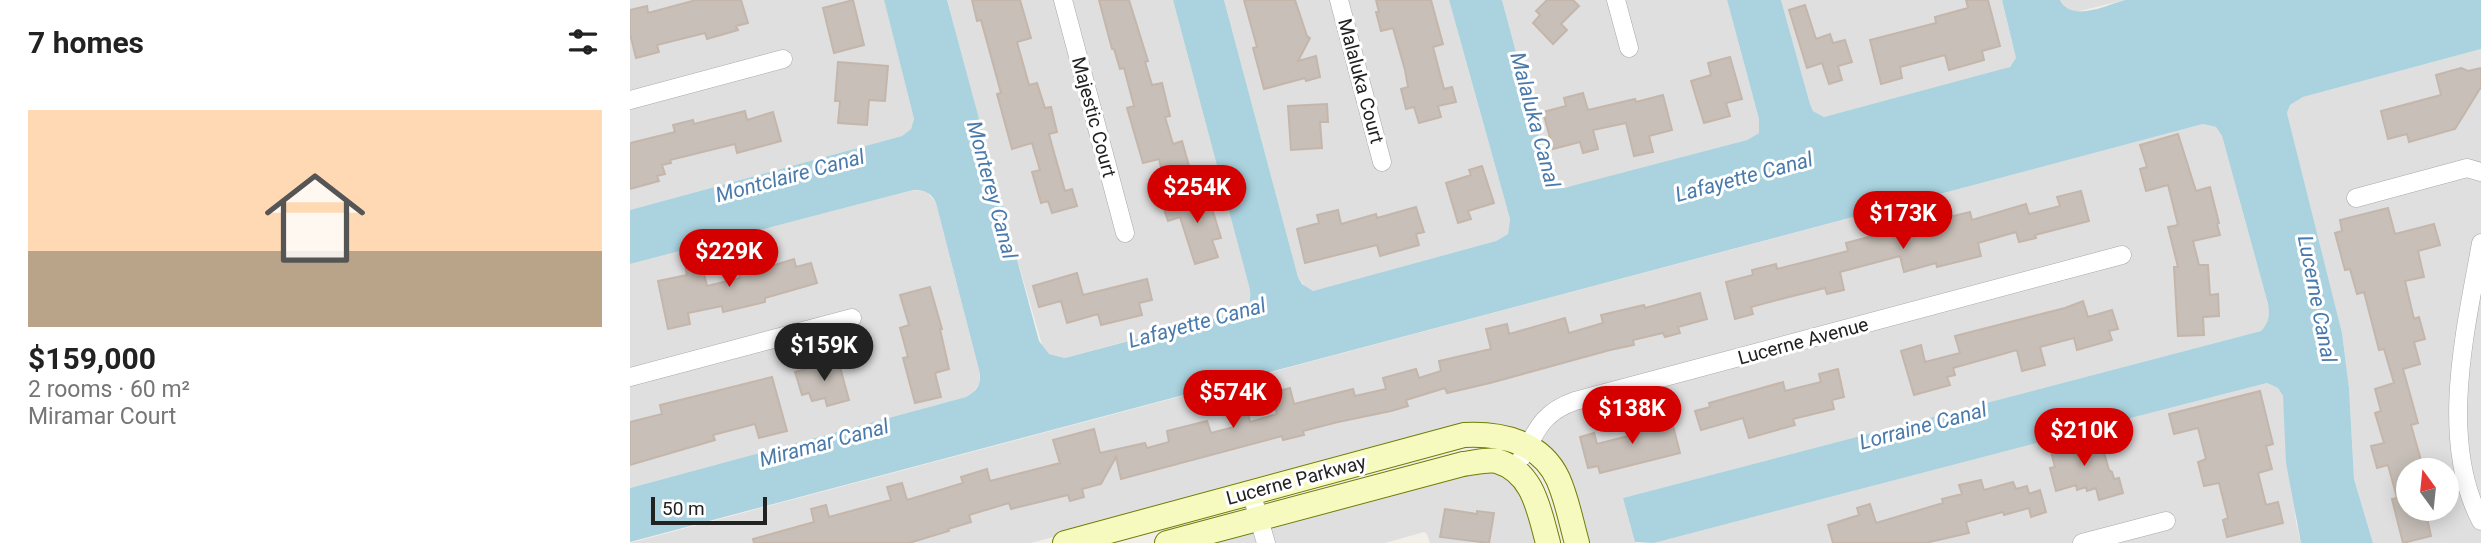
<!DOCTYPE html>
<html lang="en">
<head>
<meta charset="utf-8">
<style>
  body { margin:0; font-family:Roboto,sans-serif; background:#f6f6f6; color:#222; height:100vh; display:flex; flex-direction:column; font-size:26px; white-space:nowrap }
  * { box-sizing:border-box; margin:0 }
  p { font-size:23px; color:#767676 }
  .icon { flex:none; width:38px; height:38px; fill:none; stroke:currentColor; stroke-width:2; stroke-linecap:round; stroke-linejoin:round }
  .map { position:relative; flex:1; overflow:hidden }
  .panel { display:flex; flex-direction:column; background:#fff; width:630px }
  .panel>* { flex:none }
  .needle { width:46px; rotate:345deg }
  .tools { position:absolute; left:1766px; top:458px; display:grid; gap:14px }
  .tools a { display:grid; place-items:center; width:63px; height:63px; border-radius:50%; background:#fff; box-shadow:0 4px 18px #0003; font-size:35px }
  .scale { position:absolute; left:21px; bottom:18px; width:116px; box-sizing:border-box; padding-left:7px; border:4px solid #222; border-top:0; font-size:19px; line-height:24px; white-space:nowrap; color:#222; -webkit-text-stroke:5px #fff; paint-order:stroke }
  .price { position:absolute; translate:-50% -60px; padding:0 16px; border-radius:24px; background:#d40000; color:#fff; font-size:23px; line-height:46px; filter:drop-shadow(0 2px 4px #0008) }
  .price::after { content:''; position:absolute; left:50%; top:42px; width:21px; height:16px; margin-left:-10px; background:inherit; clip-path:polygon(0 0,100% 0,50% 100%) }
  .price.selected { background:#222; color:#fff }
  ul { padding:0; list-style:none }
  li { display:grid; align-content:center; gap:14px; height:371px; padding:0 28px }
  li+li { border-top:2px solid #e0e0e0 }
  li span { display:grid; place-items:center; height:217px; border-radius:0px; color:#555 }
  li>.icon { margin-inline-start:auto }
  span .icon { width:126px; height:126px; fill:#fffc; stroke-width:1 }
  li b { font-size:30px }
  h2 { display:flex; justify-content:space-between; align-items:center; height:84px; padding:0 28px; font-size:30px }
  main { display:flex; flex:1; min-height:0 }
  .map>svg:first-child { display:block }
  .residential { fill:#e0dfdf; fill-rule:evenodd }
  .water { fill:#aad3df }
  .building { fill:#c7bfb8; stroke:#c4b6ab; stroke-width:2 }
  .lines { fill:none; stroke-linecap:round; stroke-linejoin:round }
  .street-casing { stroke:#a9a9a9; stroke-width:19 }
  .secondary-casing { stroke:#707d05; stroke-width:26 }
  .street { stroke:#fff; stroke-width:18 }
  .secondary { stroke:#f7fabf; stroke-width:24 }
  .labels { text-anchor:middle; dominant-baseline:central; stroke-width:6; stroke-linejoin:round; paint-order:stroke }
  .street-label { font-size:19px; fill:#222; stroke:#fff }
  .water-label { font-size:21px; font-style:italic; fill:#4a7aab; stroke:#fff }
</style>
</head>
<body>
<main>
<section class="panel">
<h2>7 homes<svg class="icon" aria-label="filters" viewBox="0 0 24 24"><path d="M4 7h16M4 17h16"/><circle cx="9" cy="7" r="2"/><circle cx="15" cy="17" r="2"/></svg></h2>
<ul>
<li><span style="background:linear-gradient(#ffd9b3 65%,#b9a48a 0)"><svg class="icon" aria-label="home" viewBox="0 0 24 24"><path d="M3 11l9-7 9 7M6 9v11h12V9"/></svg></span><div><b>$159,000</b><p>2 rooms · 60 m²</p><p>Miramar Court</p></div></li>
</ul>
</section>
<div class="map">
<svg width="1851" height="543" viewBox="0 0 1851 543">
  <rect width="100%" height="100%" fill="#f2efe9"/>
  <!-- residential -->
  <path class="residential" d="M0,0H254L284,119L281,129L272,136L0,210Z
    M317,0H543L620,290L621,297L617,308L435,358L419,354L413,348L380,235Z
    M594,0H819L880,219L878,234L866,241L691,289L683,291L677,289L668,277Z
    M872,0H1097L1129,119V133L1117,140L941,187L928,186L919,175Z
    M1151,0H1372L1386,58L1384,63L1375,70L1194,117L1183,111L1180,104Z
    M1430,0H1495L1446,12L1436,8Z
    M1851,49V543H1743L1724,479L1719,388L1712,333L1657,113L1660,105L1673,97ZM1778,471H1816V509H1778Z
    M1573,124L1586,127L1592,136L1638,304L1640,315L1637,324L1631,331L993,498L1006,543H955L936,477L831,427L401,543H0Z
    M283,190L297,192L306,203L349,370L350,383L343,393L336,397L0,488V264Z
    M1637,383L1648,388L1653,396L1666,522L1671,543H1024L1483,423L1489,441L1498,440L1493,420Z
    M864,469L894,490L910,543H800L797,534L794,532L755,543H571L835,473Z"/>
  <!-- water -->
  <path class="water" d="M254,0H317L409,341L419,354L435,358L611,311C620,307 621,300 620,290L543,0H594L668,277L672,284L683,291L866,241L878,234L880,219L819,0H872L919,175L922,182L934,188L1117,140L1129,133V119L1097,0H1151L1180,104L1183,111L1194,117L1380,67L1386,58L1372,0H1430C1442,23 1476,5 1495,0H1851V49L1673,97L1660,105L1657,113L1712,333L1719,388L1724,479L1743,543H1671L1656,463L1653,396L1648,388L1637,383L1493,420L1498,440L1489,442L1483,423L1024,543L1005,542L993,498L1631,331C1639,322 1640,316 1638,304L1592,136L1586,127L1573,124L0,542V488L336,397C348,390 352,384 349,370L306,203C301,192 294,190 283,190L0,264V210L272,136L281,129L284,119Z"/>
  <!-- building -->
  <path class="building" d="M66,0H111L118,23L106,26L108,30L77,39L75,33L27,45L29,52L6,58L0,34V10L17,6L18,13Z
    M223,0L234,45L204,53L193,8Z
    M342,0H390L401,38L387,42L399,85L407,83L415,108L421,107L427,132L419,134L423,149L435,191L442,189L447,206L422,213L418,201L411,203L402,172L410,170L402,143L382,149L367,94L371,93L351,20L347,21Z
    M469,0H499L518,61L515,62L522,85L532,83L540,116L535,117L543,144L552,141L561,173L534,180L529,159L513,163L497,108L504,106L494,68L490,69L484,49H482Z
    M614,0H665L677,36L680,38L668,61L686,56L690,77L676,81L675,78L634,89L623,48L627,47Z
    M746,0H801L813,44L803,47L814,89L822,87L826,102L808,106L811,117L789,123L784,107L776,109L771,89L778,87L775,70L763,28L751,31L746,12H749Z
    M917,0H943L949,6L931,24L937,30L923,44L903,23L910,15L906,11Z
    M1336,0H1358L1370,46L1352,51L1354,60L1319,70L1315,55L1270,67L1272,78L1251,84L1240,40L1306,23L1305,17L1338,8Z
    M1175,5L1186,39L1200,34L1203,43L1215,40L1222,62L1208,66L1212,80L1199,84L1192,63L1177,68L1159,10Z
    M1100,57L1112,99L1096,103L1100,116L1074,123L1061,81L1081,75L1078,63Z
    M208,62L258,66L255,101L239,100L237,125L208,123L210,101H205Z
    M1831,68L1838,71L1851,68V87L1825,129L1779,142L1777,134L1758,139L1751,111L1811,95L1806,75Z
    M953,93L958,110L1005,99L1006,102L1033,95L1042,130L1019,136L1023,152L1004,156L996,123L963,130L968,149L953,153L950,142L923,149L913,112L936,106L934,98Z
    M697,104L698,122H690L692,148L661,150L658,106Z
    M115,111L117,120L143,112L151,141L107,153L105,144L40,160L41,163L32,165L35,174L27,176L29,181L0,189V143L45,132L43,125L63,120L64,124Z
    M1548,134L1566,191L1580,187L1589,223L1587,224L1590,235L1563,241L1569,265H1578L1580,295L1588,294L1589,316L1573,317L1574,335L1548,336L1544,267H1548L1538,227L1548,225L1538,185L1516,191L1510,169L1517,167L1510,145Z
    M852,166L864,203L838,211L841,219L828,223L816,183L841,175L839,170Z
    M1451,191L1459,221L1405,235L1406,238L1389,242L1386,232L1348,243L1351,256L1307,267L1306,263L1274,272L1270,256L1210,272L1214,290L1197,294L1195,288L1155,298L1121,307L1123,314L1105,319L1096,282L1123,275L1122,270L1146,264L1147,269L1218,251L1216,243L1296,222L1294,215L1309,212L1311,219L1340,212L1342,220L1396,204L1399,214L1430,206L1427,197Z
    M577,192L591,238L582,240L588,257L565,264L550,217L538,221L533,206Z
    M786,207L794,232L786,234L789,245L750,256L747,245L675,263L667,229L689,223L687,215L708,210L711,224L746,214L747,218Z
    M1758,208L1765,234L1804,224L1810,245L1788,251L1794,277L1775,281L1784,319L1789,317L1795,339L1784,342L1790,364L1773,369L1788,423L1781,425L1794,471H1778V509H1795L1801,536L1773,543L1762,499L1767,498L1758,465L1747,468L1741,446L1754,443L1745,413L1751,411L1745,389L1764,383L1754,349L1749,350L1734,292L1727,294L1720,269L1715,270L1705,233L1712,231L1710,220Z
    M164,259L166,267L181,263L187,283L135,298V302L93,312L92,306L58,313L60,324L38,329L28,281L57,275L55,265L71,262L77,286L110,278L107,268L126,263L128,270Z
    M447,273L453,295L517,279L522,300L509,303L512,315L471,325L468,314L437,323L431,301L409,307L403,286Z
    M300,287L312,329H310L319,369L305,373L311,397L285,403L273,358L278,357L270,328L279,325L270,295Z
    M1070,293L1077,319L1048,327L1050,333L1035,337L1033,333L1003,340L1004,345L980,350L860,383L817,393L815,388L776,400L778,406L761,411L708,422L673,431L674,435L653,440L652,436L491,479L486,457L471,484L452,489L454,497L440,501L438,495L381,509L379,503L339,515L341,522L318,529L319,531L279,543H124L123,539L184,522L181,509L196,505L199,517L261,500L257,487L272,483L277,500L333,483L331,477L357,469L360,481L430,463L423,440L464,429L470,453L515,443L517,448L539,442L537,431L577,421L581,433L604,427L602,419L618,414L620,422L647,414L641,393L660,388L664,404L723,389L725,396L756,389L753,378L786,369L789,378L811,371L809,361L861,349L856,329L877,324L879,334L935,318L939,333L973,323L971,315L1014,305L1015,308Z
    M1453,301L1458,317L1482,310L1488,329L1479,331L1482,340L1447,350L1444,338L1410,347L1415,365L1392,371L1387,350L1323,368L1325,375L1317,377L1320,385L1284,395L1271,351L1291,345L1295,362L1330,353L1325,336L1435,308Z
    M208,360L219,400L197,406L195,398L182,401L179,393L172,395L165,372Z
    M1208,369L1214,397L1202,400L1204,409L1163,419L1165,425L1119,438L1113,418L1071,430L1065,411L1080,407L1079,403L1153,382L1155,391L1191,382L1189,374Z
    M142,377L157,431L129,438L125,424L83,435L85,440L0,465V422L32,414L30,405Z
    M1630,391L1643,444L1636,446L1642,469L1628,473L1636,505L1648,502L1653,523L1597,537L1593,520L1598,518L1589,483L1574,486L1568,462L1576,459L1568,428L1544,434L1539,414Z
    M1020,418L1022,424L1041,418L1050,453L970,473L968,466L958,468L950,437L964,433L967,444L1002,435L999,424Z
    M1469,435L1479,470L1482,472L1484,479L1489,478L1493,493L1469,500L1466,488L1457,491L1456,487L1447,490L1446,485L1426,491L1420,468L1425,467L1420,448Z
    M1351,480L1354,490L1383,482L1386,489L1397,486L1399,494L1410,490L1416,512L1401,517L1399,508L1374,515L1373,512L1336,522L1339,533L1295,543H1203L1198,525L1229,515L1227,508L1240,504L1246,523L1313,503L1312,499L1332,494L1329,485Z
    M815,509L847,514V511L864,513L859,543L810,537Z"/>
  <g class="lines">
    <defs>
      <path id="street" d="M433,0L495,233
        M709,0L752,162
        M986,0L999,48
        M0,100L153,59
        M1726,198L1837,168L1851,172
        M1851,243C1836,328 1808,440 1851,521
        M0,377L222,318
        M892,457C907,429 913,412 945,401L1492,255
        M621,492L636,543
        M1452,543L1536,521"/>
      <path id="secondary" d="M435,543L834,435C871,433 911,442 928,479C937,499 941,522 947,543
        M537,543L833,464C843,463 857,459 867,461C904,472 909,511 918,543"/>
    </defs>
    <!-- street casing -->
    <use href="#street" class="street-casing"/>
    <!-- secondary casing -->
    <use href="#secondary" class="secondary-casing"/>
    <!-- street -->
    <use href="#street" class="street"/>
    <!-- secondary -->
    <use href="#secondary" class="secondary"/>
  </g>
  <g class="labels">
    <!-- street labels -->
    <g class="street-label">
      <text transform="translate(731 81) rotate(75)">Malaluka Court</text>
      <text transform="translate(464 117) rotate(75)">Majestic Court</text>
      <text transform="translate(1173 341) rotate(-15)">Lucerne Avenue</text>
      <text transform="translate(666 480) rotate(-15)">Lucerne Parkway</text>
    </g>
    <!-- water labels -->
    <g class="water-label">
      <text transform="translate(905 120) rotate(75)">Malaluka Canal</text>
      <text transform="translate(160 176) rotate(-15)">Montclaire Canal</text>
      <text transform="translate(1114 177) rotate(-15)">Lafayette Canal</text>
      <text transform="translate(362 190) rotate(75)">Monterey Canal</text>
      <text transform="translate(1687 299) rotate(79)">Lucerne Canal</text>
      <text transform="translate(567 323) rotate(-15)">Lafayette Canal</text>
      <text transform="translate(1293 426) rotate(-15)">Lorraine Canal</text>
      <text transform="translate(194 443) rotate(-15)">Miramar Canal</text>
    </g>
  </g>
</svg>
<div class="tools">
<a><svg class="needle" viewBox="-14 -14 28 28"><path d="M0-13l5 13h-10z" fill="#e53935"/><path d="M0 13l5-13h-10z" fill="#767676"/></svg></a>
</div>
<div class="scale">50 m</div>
<b class="price" style="left:567px;top:225px">$254K</b>
<b class="price" style="left:1273px;top:251px">$173K</b>
<b class="price" style="left:99px;top:289px">$229K</b>
<b class="price selected" style="left:194px;top:383px">$159K</b>
<b class="price" style="left:603px;top:430px">$574K</b>
<b class="price" style="left:1002px;top:446px">$138K</b>
<b class="price" style="left:1454px;top:468px">$210K</b>
</div>
</main>
</body>
</html>
